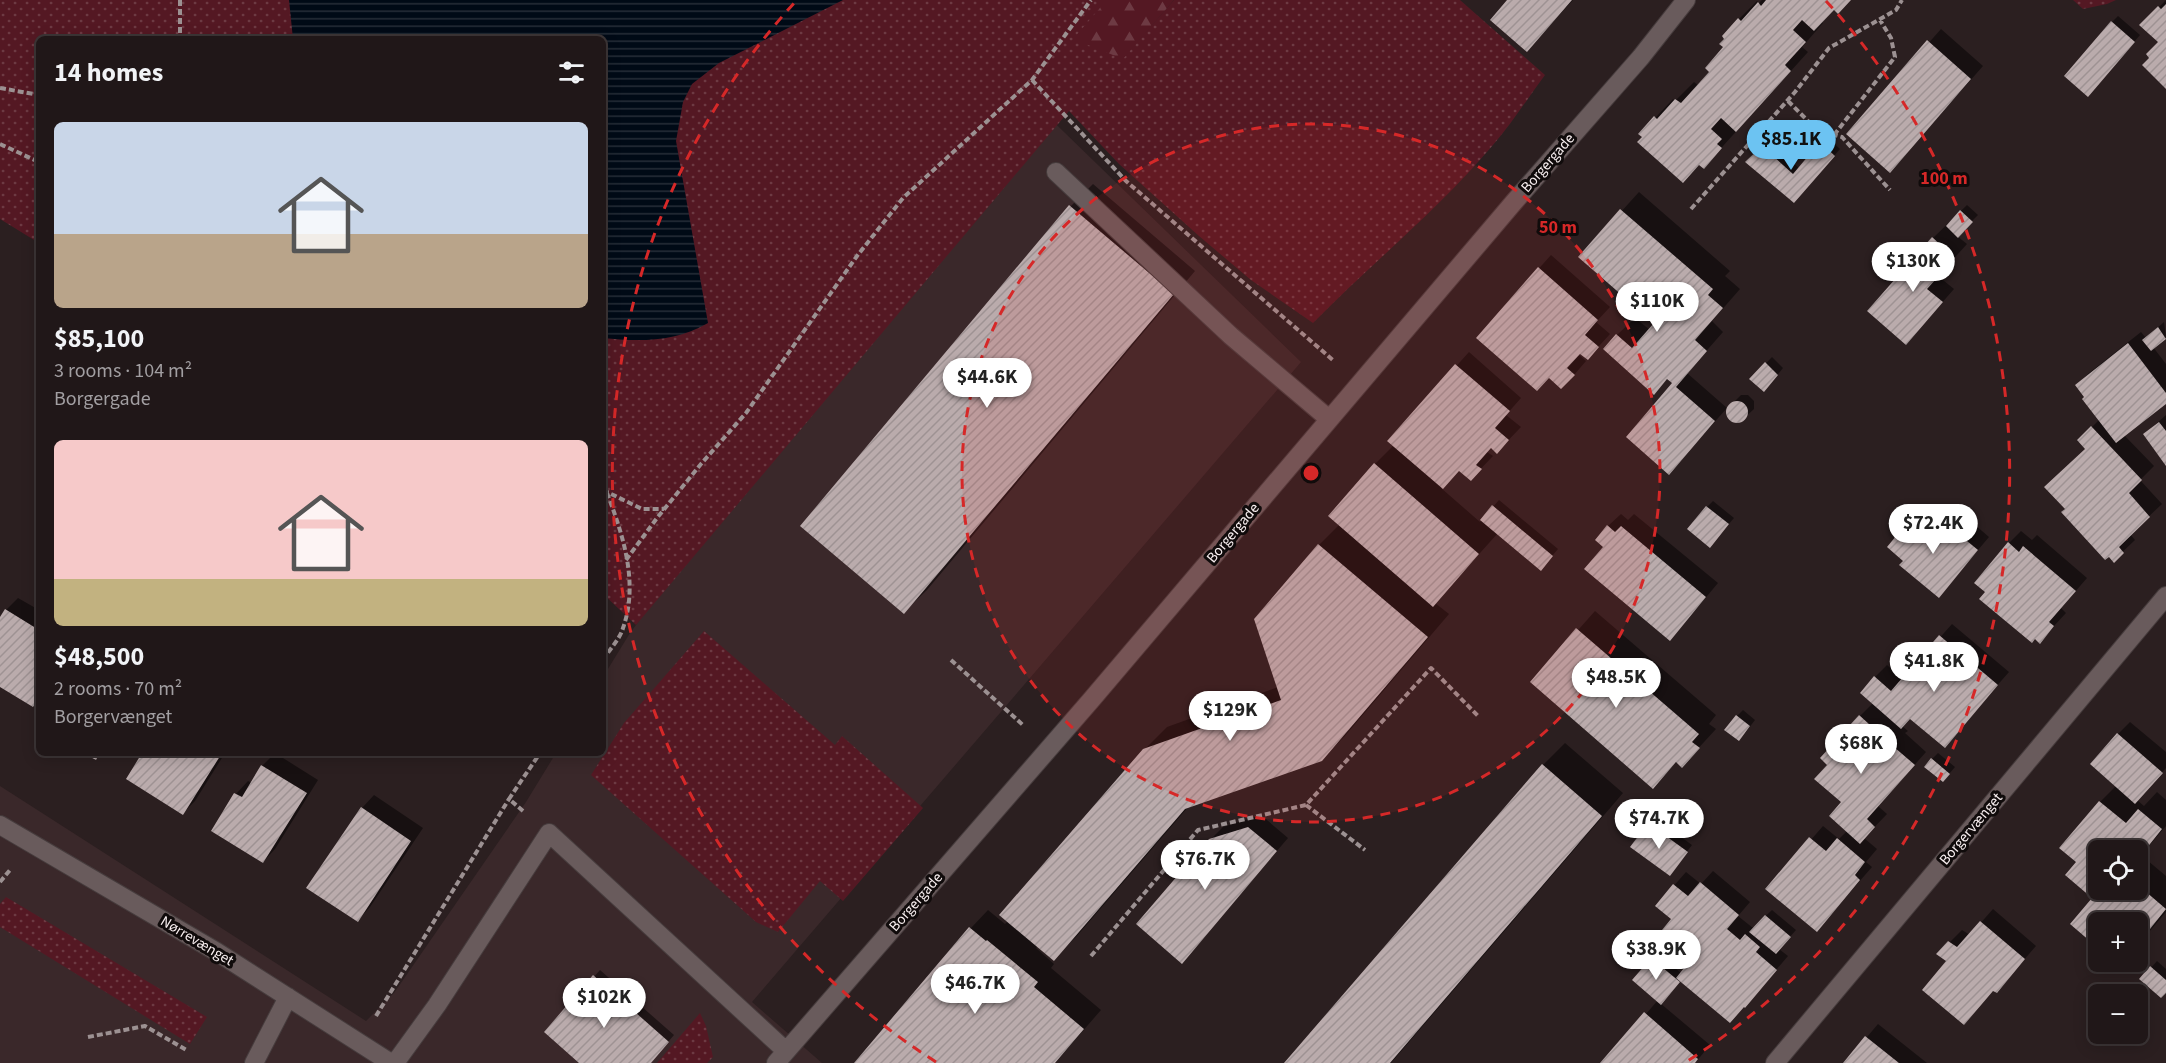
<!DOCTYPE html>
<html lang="en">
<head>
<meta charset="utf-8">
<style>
  body { margin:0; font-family:"Source Sans 3",sans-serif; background:#2d2425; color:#f1f3f6; height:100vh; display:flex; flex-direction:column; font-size:22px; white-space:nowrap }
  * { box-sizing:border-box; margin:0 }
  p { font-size:20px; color:#a29fa2 }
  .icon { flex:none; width:33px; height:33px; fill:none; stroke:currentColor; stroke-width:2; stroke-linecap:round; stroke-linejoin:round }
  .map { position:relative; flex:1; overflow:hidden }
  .sheet { position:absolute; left:36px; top:36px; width:570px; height:720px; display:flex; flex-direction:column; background:#201718; border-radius:9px; box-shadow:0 3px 15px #0003,0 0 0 2px #3d3637 }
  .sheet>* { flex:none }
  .fabs { position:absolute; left:2088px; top:840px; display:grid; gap:12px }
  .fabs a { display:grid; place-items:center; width:60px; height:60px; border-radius:9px; background:#201718; box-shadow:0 3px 15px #0003,0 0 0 2px #3d3637; font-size:30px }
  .price { position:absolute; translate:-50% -51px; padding:0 14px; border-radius:21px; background:#fff; color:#222; font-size:20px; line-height:39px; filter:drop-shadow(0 2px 3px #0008) }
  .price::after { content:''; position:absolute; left:50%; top:36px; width:18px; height:14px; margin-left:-9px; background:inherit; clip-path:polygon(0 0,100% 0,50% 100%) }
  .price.selected { background:#6cc3f2; color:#111 }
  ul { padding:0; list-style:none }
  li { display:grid; align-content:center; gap:12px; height:318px; padding:0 18px }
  li span { display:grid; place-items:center; height:186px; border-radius:9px; color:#555 }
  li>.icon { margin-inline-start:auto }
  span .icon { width:108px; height:108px; fill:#fffc; stroke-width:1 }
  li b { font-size:26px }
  h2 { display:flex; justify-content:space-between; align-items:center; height:72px; padding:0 18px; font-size:26px }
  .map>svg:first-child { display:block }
  .built { fill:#3a282a }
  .grass { fill:url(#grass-dots) }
  .forest { fill:url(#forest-firs) }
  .water { fill:url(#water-rules) }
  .shadow { fill:#0007; fill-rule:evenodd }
  .building { fill:url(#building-hatch) }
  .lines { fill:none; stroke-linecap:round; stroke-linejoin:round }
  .minor-casing { stroke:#463c3d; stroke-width:20 }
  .path { stroke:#9c9192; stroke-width:4; stroke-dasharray:6 3; stroke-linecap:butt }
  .minor { stroke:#695b5c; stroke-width:18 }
  .ring { fill:none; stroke:#d62828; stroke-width:3; stroke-dasharray:10 8 }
  .labels { text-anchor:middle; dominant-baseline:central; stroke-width:6; stroke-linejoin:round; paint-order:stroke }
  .street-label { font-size:15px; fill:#f9f0f1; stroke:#100b0b }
  .centre { fill:#d62828; stroke:#100b0b; stroke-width:3 }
  .ring-label { font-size:18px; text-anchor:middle; font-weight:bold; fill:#d62828; stroke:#100b0b; stroke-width:6; stroke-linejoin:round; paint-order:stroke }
</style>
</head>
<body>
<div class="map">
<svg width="2166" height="1063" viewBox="0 0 2166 1063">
  <defs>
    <pattern id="grass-dots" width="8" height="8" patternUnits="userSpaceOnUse" patternTransform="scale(1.5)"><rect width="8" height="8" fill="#541823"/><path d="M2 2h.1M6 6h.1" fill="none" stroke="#6d3a43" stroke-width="1.8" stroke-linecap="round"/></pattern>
    <pattern id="forest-firs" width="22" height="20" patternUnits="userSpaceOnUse" patternTransform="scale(1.5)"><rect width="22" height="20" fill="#541823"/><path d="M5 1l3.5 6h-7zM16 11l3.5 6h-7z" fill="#6d3a43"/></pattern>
    <pattern id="water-rules" width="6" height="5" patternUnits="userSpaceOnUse" patternTransform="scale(1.5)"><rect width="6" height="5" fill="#000a16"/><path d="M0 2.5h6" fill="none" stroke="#262e38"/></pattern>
    <pattern id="building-hatch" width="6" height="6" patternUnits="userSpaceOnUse" patternTransform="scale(1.5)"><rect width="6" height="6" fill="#baabac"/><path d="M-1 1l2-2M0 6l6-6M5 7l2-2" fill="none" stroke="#9e9293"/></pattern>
  </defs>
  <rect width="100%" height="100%" fill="#2b1f20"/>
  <!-- built -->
  <path class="built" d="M1030,99L1301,362L752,1002L822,1063H0V786L366,1021L394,993L526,802L556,753H603V677L630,633Z"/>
  <!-- grass -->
  <path class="grass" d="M0,0H1168L1122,59L1174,0H1460L1545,75C1528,98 1512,123 1493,145C1438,210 1372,263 1313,323L1251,280L1199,236L1119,164L1069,111L636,625L603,594V39H39V243L0,219Z
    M2073,0H2116L2107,4L2083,9Z
    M704,631L835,745L842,736L923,808L843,901L820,881L778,932L756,922L591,775L624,723Z
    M6,897L207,1017L190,1044L0,927V904Z
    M700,1013L706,1026L713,1057L707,1063H657Z"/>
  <!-- forest -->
  <path class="forest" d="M1107,0H1174L1123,59L1073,39Z"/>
  <!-- water -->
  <path class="water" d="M289,0H843L719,63L692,84L683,102L676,141L708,323C675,342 640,342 603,338V39H293Z"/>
  <!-- shadow -->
  <path class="shadow" d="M1507,0H1573L1527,50Z
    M1762,0H1850L1834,9L1822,22L1823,23L1802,47L1808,52L1704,167L1644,137L1640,134L1673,99L1675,101L1694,82L1699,86L1711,72L1739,19L1757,1L1759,3Z
    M2166,0V87L2151,58L2160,42L2142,25Z
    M2118,16L2140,35L2094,89L2112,22Z
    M1941,29L1983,66L1902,158L1848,134Z
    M1827,137L1840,149L1800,195L1747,162L1769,142L1799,168Z
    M1093,184L1195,271L927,590L904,612L1071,206Z
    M1639,192L1730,271L1725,276L1740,289L1712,321L1723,332L1687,373L1727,408L1669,473L1675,383L1668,378L1654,392L1617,335L1635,318L1650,330L1656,323L1580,257Z
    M1967,205L1978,215L1957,236L1967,244L1938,276L1954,289L1918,330L1933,238Z
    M1551,255L1610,307L1596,322L1610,334L1588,358L1581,352L1579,355L1586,361L1574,375L1478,337Z
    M2164,322L2166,337L2153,347L2166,364V402L2124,435L2154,466L2140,480L2162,504L2130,534L2135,540L2114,560L2066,509L2087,448L2079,440L2099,420L2077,385L2089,373L2141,332L2146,338Z
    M1469,352L1521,398L1506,415L1521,427L1497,452L1491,447L1487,452L1493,456L1471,479L1460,469L1441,488L1480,522L1499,500L1558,549L1546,563L1498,533L1435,603L1449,614L1344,737L1321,760L1189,806L1076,937L1053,959L1038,946L1036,948L1054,964L1051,968L1101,1010L1055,1063H856L971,928L988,910L1005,924L1008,921L1144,750L1167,727L1278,687L1319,545L1340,524L1375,464L1394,445L1389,441Z
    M1772,357L1783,368L1770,384L1751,379Z
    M1741,395H1748L1754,401V409L1741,421H1734L1728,416V408Z
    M2166,415V463L2145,434Z
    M1713,501L1734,518L1715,540L1707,507Z
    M1953,506L1989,537L1939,596L1905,561L1907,525L1919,513L1934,526Z
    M1621,514L1628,520L1634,514L1718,583L1682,626L1605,547L1608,526Z
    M2021,531L2032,540L2037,535L2087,578L2061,608L2066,613L2040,641L1987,592L2009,543Z
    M18,598L39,610V699L33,705L0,685V620L6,610Z
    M1595,611L1716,715L1709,724L1716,729L1682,766L1677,761L1653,787L1532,682Z
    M1952,624L2009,672L1944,746L1910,718L1902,726L1908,731L1905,733L1926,752L1878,806L1887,814L1864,838L1877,849L1866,862L1872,867L1817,930L1768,889L1823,826L1839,839L1847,831L1843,802L1829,765L1860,716L1873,703L1875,677L1887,665L1903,679Z
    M1743,710L1755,720L1745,733L1737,716Z
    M2130,722L2166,752V768L2137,800L2144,806L2157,792L2166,800V826L2141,855L2166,876V912L2138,945V922H2098V946L2072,924L2094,898L2078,862L2100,802L2116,786L2118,734ZM2098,850H2138V890H2098Z
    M1565,743L1623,793L1391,1063H1286L1543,765Z
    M144,753H225L195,801L183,813Z
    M275,753L318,780L275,849L263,862L236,794L248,781L252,783L262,766Z
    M1938,753L1955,767L1949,774L1932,759Z
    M374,795L423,828L370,907L358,920L362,808Z
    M1261,815L1288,838L1182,962L1210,840L1223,827Z
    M1655,818L1692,845L1670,874L1649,824Z
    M1713,871L1750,902L1738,916L1753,928L1772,910L1796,930L1779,949L1788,956L1745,1006L1681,980L1660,1003L1710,1045L1695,1063H1604L1658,1000L1652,959L1658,953L1682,974L1687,968L1673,919L1657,905L1686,872L1701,884Z
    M1993,909L2036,946L1996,992L1939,953L1962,930L1970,935Z
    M2157,961L2166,969V992L2141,979Z
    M600,970L674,1035L650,1063H581L546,1032Z
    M1878,1024L1927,1063H1845Z"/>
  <!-- building -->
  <path class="building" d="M1507,0H1572L1527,52L1490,20Z
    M1766,0H1851L1838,14L1834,10L1814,31L1802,20L1793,30L1806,42L1785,65L1791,71L1736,132L1721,118L1711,129L1722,139L1717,144L1722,148L1704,169L1699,165L1683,183L1637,142L1642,137L1638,134L1654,116L1657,119L1675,99L1681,103L1709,72L1705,68L1723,47L1719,44L1724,39L1722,36L1738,18L1741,21L1758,2L1761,6Z
    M2166,4V89L2142,65L2149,58L2146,54L2158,42L2139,25L2158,6L2161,9Z
    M2111,21L2135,42L2088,97L2064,76Z
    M1927,40L1971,79L1890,173L1846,134Z
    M1820,142L1835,156L1794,203L1745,162L1762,146L1793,174Z
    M1069,205L1174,294L904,614L800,526Z
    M1620,209L1713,289L1708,295L1723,308L1695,340L1707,351L1676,387L1715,421L1669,475L1626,437L1672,383L1667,379L1654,395L1603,349L1616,334L1632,348L1654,323L1578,257Z
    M1960,210L1973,222L1958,238L1946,226Z
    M1932,237L1955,258L1927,289L1943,302L1906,345L1867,311Z
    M1538,267L1598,320L1585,335L1599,347L1588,360L1580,354L1567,368L1575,375L1561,389L1549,378L1537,391L1476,338Z
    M2158,327L2166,339L2151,351L2142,340Z
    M2128,343L2166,393V404L2116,443L2082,399L2084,397L2075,385Z
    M1765,362L1778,375L1764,392L1749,379Z
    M1455,364L1510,411L1495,428L1509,440L1497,454L1491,448L1476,465L1482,469L1471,481L1459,471L1443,489L1387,441Z
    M1726 412a11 11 0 1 1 22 0a11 11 0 1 1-22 0Z
    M2159,422L2166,431V466L2143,434Z
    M2091,426L2142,480L2129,493L2150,517L2119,547L2124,553L2114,563L2109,557L2105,560L2061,512L2065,509L2044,487L2085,449L2077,440Z
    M1374,463L1479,554L1433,607L1328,516Z
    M1492,505L1553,556L1541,571L1480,520Z
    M1706,506L1729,524L1710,548L1687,529Z
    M1939,518L1978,550L1939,598L1899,565L1903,561L1887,547L1906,524L1922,538Z
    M1607,525L1615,532L1621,526L1706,597L1670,641L1584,569L1603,547L1595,540Z
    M2008,542L2019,552L2023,546L2076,591L2049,622L2054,626L2040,644L2035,639L2032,643L1979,599L1985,592L1974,583Z
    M1318,544L1428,637L1322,761L1185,809L1054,961L999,915L1143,749L1281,700L1254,619Z
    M5,609L39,630V697L33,707L0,687V617Z
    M1576,628L1699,734L1692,742L1700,748L1682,768L1676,762L1653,789L1530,682Z
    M1939,635L1998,685L1945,748L1910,719L1901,729L1860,693L1874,676L1891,691Z
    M1736,715L1750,726L1739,741L1724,730Z
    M1859,715L1879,733L1882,731L1897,744L1894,747L1915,765L1867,819L1875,827L1860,844L1829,816L1841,802L1814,779L1827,765L1820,758Z
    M2117,733L2163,773L2135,804L2090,764Z
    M83,753H100L96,760Z
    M142,753H150L155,756L157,753H222L183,815L126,779Z
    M1931,758L1950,774L1943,782L1924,767Z
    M1542,764L1602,816L1390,1063H1284Z
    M261,765L307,793L263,863L211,831L234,793L242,797Z
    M2099,801L2126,823L2138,809L2162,829L2138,859V850H2098V890H2138V885L2166,909L2138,944V922H2098V948L2070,924L2092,898L2065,875L2076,862L2059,848Z
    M361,807L411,841L358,922L306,888Z
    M1648,823L1688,852L1670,876L1630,847Z
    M1248,827L1277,851L1182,964L1136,924L1209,839Z
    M1809,837L1826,851L1837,838L1865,862L1855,875L1860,880L1817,932L1765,889Z
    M1700,882L1739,915L1727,929L1740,940L1745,934L1760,947L1756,952L1777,970L1745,1008L1744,1007L1730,1023L1676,978L1684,968L1653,941L1671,919L1655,906L1673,884L1688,896Z
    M1765,915L1791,937L1776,954L1749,932Z
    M1980,921L2025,959L1997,993L1993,991L1964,1025L1922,990L1946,961L1936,954L1948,941L1957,947Z
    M969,927L986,941L987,940L1038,982L1034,987L1084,1029L1055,1063H854Z
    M1651,958L1680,982L1661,1005L1632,980Z
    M2150,966L2166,980V993L2161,998L2139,979Z
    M593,975L669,1042L651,1063H579L544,1032Z
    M1644,1012L1698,1059L1695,1063H1600Z
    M1865,1036L1899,1063H1843Z"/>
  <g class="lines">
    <defs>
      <path id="minor" d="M1056,172L1231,336L1329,419
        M0,825L217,952L391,1063
        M254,1063L288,997
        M395,1063L437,1005L549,833L786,1051
        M776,1063L1092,699L1514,202L1641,57L1686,0
        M1775,1063L2166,596"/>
    </defs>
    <!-- minor casing -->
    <use href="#minor" class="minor-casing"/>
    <!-- path -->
    <path class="path" d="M180,0V39
      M1032,80L1126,181L1334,361
      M0,88L39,95
      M1788,101L1817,130
      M1760,131L1792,161L1817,130L1842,137L1890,190
      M1834,135L1895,57L1891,38L1880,20
      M0,144L39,162
      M1691,209L1795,92L1829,48L1896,10L1902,0
      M603,490L642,509H664
      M626,560L657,518L701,464L746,413L857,256L903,198L1032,80L1091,0
      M603,660C609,650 620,639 623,628C639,583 623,535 607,493
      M951,660L1024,726
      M1306,805L1365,850
      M523,811L509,799L540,753
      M0,882L10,870
      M1091,956L1198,830L1306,805L1431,668L1479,717
      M376,1016L509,799
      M88,1037L145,1026L188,1051"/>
    <!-- minor -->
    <use href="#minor" class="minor"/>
  </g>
  <!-- distance rings -->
  <circle cx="1311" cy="473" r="349" fill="#d62828" fill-opacity=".12"/>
  <g class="ring">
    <circle cx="1311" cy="473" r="349"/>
    <path d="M936 1062A698 698 0 0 1 796 1M1826 1A698 698 0 0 1 1686 1062"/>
  </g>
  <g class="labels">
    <!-- street labels -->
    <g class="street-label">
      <text transform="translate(1548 163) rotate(-49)">Borgergade</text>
      <text transform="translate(1233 533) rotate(-50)">Borgergade</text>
      <text transform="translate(1971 829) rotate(-50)">Borgervænget</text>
      <text transform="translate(916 902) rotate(-49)">Borgergade</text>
      <text transform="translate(197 941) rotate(31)">Nørrevænget</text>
    </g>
  </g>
  <circle cx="1311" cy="473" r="9" class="centre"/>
  <g class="ring-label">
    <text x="1944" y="184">100 m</text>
    <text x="1558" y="233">50 m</text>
  </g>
</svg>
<div class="fabs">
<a><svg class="icon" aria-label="locate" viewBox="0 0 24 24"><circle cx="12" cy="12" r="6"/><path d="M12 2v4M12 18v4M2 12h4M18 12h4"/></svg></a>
<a>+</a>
<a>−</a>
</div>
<b class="price selected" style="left:1791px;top:171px">$85.1K</b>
<b class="price" style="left:1913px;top:293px">$130K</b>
<b class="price" style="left:1657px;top:333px">$110K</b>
<b class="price" style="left:987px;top:409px">$44.6K</b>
<b class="price" style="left:1933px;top:555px">$72.4K</b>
<b class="price" style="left:1934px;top:693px">$41.8K</b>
<b class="price" style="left:1616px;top:709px">$48.5K</b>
<b class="price" style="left:1230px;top:742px">$129K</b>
<b class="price" style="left:1861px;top:775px">$68K</b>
<b class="price" style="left:1659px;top:850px">$74.7K</b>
<b class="price" style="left:1205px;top:891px">$76.7K</b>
<b class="price" style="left:1656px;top:981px">$38.9K</b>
<b class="price" style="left:975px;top:1015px">$46.7K</b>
<b class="price" style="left:604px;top:1029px">$102K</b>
<section class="sheet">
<h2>14 homes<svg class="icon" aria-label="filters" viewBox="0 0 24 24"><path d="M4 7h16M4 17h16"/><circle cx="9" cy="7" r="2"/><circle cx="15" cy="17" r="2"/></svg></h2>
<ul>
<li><span style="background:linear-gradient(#c9d6e8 60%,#b9a48a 0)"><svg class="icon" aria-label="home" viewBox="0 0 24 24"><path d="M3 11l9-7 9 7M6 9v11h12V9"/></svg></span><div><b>$85,100</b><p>3 rooms · 104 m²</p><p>Borgergade</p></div></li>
<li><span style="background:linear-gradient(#f6c9c9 75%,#c2b280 0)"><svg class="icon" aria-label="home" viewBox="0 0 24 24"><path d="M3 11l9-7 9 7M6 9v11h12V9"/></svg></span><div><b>$48,500</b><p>2 rooms · 70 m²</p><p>Borgervænget</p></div></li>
</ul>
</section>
</div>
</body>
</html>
